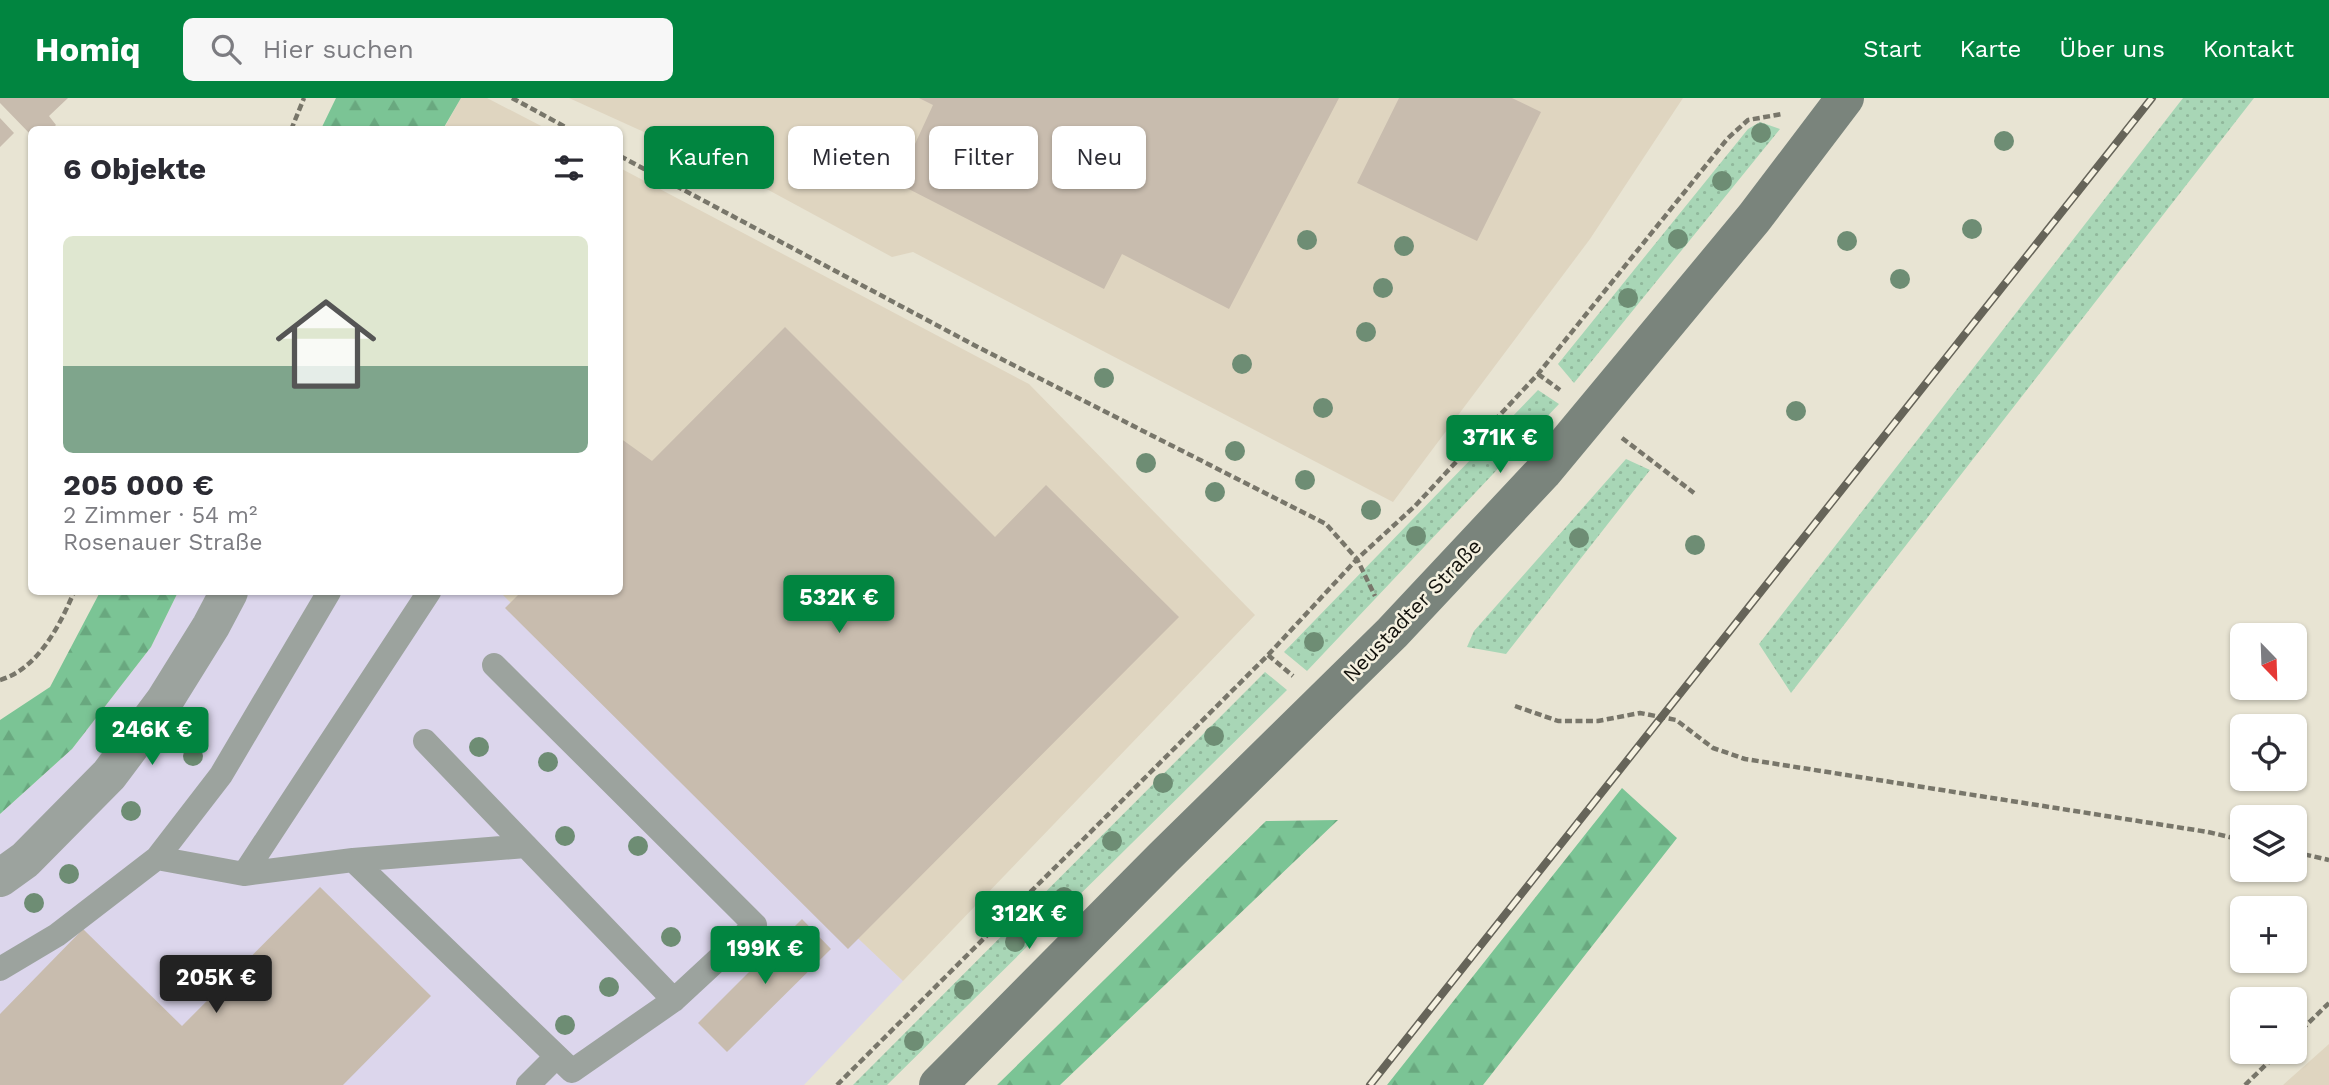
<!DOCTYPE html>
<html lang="de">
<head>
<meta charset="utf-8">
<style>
  body { margin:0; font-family:"Work Sans",sans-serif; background:#f7f7f7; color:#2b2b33; height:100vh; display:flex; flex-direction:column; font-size:26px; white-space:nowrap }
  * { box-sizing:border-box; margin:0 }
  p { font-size:23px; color:#7c7c81 }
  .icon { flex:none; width:38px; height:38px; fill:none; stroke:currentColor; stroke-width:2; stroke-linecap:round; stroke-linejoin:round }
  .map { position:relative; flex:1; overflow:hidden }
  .drawer { position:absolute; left:28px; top:28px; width:595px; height:469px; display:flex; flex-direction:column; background:#fff; border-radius:10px; box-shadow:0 2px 5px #0004 }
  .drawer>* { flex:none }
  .top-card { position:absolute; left:644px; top:28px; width:665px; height:63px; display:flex; gap:14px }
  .needle { width:46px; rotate:157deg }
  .buttons { position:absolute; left:2230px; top:525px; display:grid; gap:14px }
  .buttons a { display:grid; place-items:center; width:77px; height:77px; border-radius:10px; background:#fff; box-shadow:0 2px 5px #0004; font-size:35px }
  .price { position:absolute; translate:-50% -60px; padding:0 16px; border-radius:7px; background:#018540; color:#fff; font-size:23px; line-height:46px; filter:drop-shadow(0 2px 4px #0008) }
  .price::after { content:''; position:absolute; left:50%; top:42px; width:21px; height:16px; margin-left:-10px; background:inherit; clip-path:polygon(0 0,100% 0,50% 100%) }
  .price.on { background:#222; color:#fff }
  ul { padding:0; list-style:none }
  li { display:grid; align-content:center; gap:14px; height:371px; padding:0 35px }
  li+li { border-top:2px solid #e1e1e2 }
  li span { display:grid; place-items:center; height:217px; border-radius:10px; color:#555 }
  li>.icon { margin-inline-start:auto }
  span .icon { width:126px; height:126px; fill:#fffc; stroke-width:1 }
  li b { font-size:30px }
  h2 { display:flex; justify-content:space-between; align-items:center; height:84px; padding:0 35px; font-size:30px }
  .chip { padding:0 24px; border-radius:10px; background:#fff; box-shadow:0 2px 5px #0004; font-size:24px; line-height:63px }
  .chip.on { background:#018540; color:#fff }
  header { display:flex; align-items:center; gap:42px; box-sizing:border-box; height:98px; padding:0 35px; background:#018540; color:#fff }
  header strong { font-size:33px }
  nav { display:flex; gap:38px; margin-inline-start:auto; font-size:24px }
  .search { width:490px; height:63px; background:#f7f7f7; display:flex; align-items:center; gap:18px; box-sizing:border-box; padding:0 24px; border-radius:10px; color:#7c7c81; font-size:26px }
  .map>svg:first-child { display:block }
  .commercial { fill:#dcd6ec }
  .industrial { fill:#dfd5c0 }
  .grass { fill:url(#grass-dots) }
  .forest { fill:url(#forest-firs) }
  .building { fill:#c8bcae }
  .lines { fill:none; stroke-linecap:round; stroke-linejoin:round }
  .path { stroke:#78766a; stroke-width:4.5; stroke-dasharray:7 3.5; stroke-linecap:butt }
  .lane { stroke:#9ca39e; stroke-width:24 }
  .street { stroke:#9ca39e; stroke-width:38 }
  .secondary { stroke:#7a847c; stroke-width:38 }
  .rail-casing { stroke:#666459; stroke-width:8 }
  .rail { stroke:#f5f1e0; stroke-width:5; stroke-dasharray:16; stroke-linecap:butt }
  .tree { fill:#6e8d74 }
  .labels { text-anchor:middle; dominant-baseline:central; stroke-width:5; stroke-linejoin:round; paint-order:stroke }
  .street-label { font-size:21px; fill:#14130d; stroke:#f5f1e0 }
</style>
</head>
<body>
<header>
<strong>Homiq</strong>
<div class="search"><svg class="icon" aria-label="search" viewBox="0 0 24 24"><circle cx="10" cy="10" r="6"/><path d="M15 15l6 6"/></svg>Hier suchen</div>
<nav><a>Start</a><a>Karte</a><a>Über uns</a><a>Kontakt</a></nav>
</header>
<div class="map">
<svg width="2329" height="987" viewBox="0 0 2329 987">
  <defs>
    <pattern id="grass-dots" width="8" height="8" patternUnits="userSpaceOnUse" patternTransform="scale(1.75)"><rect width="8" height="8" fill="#a8d6b6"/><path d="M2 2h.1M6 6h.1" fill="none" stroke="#90b79b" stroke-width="1.8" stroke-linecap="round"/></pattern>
    <pattern id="forest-firs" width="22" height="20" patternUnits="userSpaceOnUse" patternTransform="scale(1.75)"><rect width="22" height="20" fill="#7bc495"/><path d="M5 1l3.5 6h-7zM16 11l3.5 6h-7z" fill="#69a87f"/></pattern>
  </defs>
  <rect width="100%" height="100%" fill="#e8e4d3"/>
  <!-- commercial -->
  <path class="commercial" d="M178,494H504L903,883L804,987H0V716L72,651L151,549Z"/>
  <!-- industrial -->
  <path class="industrial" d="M461,0H487L547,31L443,32Z
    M569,0H1683L1590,141L1393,404L913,154L892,159L752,83Z
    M620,70L1029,286L1255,517L903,883L652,645L500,494H620Z
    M2329,946V987H2283Z"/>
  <!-- grass -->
  <path class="grass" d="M2183,0H2254L1791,595L1759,546Z
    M1760,24L1780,31L1574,285L1558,266L1748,31Z
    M1538,292L1559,306L1307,573L1284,554Z
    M1626,361L1650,372L1506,556L1467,549L1474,533Z
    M1265,574L1287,592L887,987H853Z"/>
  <!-- forest -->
  <path class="forest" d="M336,0H461L443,31H321Z
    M100,494H178L151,549L72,651L0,716V622L50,589Z
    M1622,690L1677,740L1483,987H1387Z
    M1338,722L1060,987H997L1266,723Z"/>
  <!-- building -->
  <path class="building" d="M0,0H68L49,18L56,27L51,32H32V38L0,5Z
    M919,0H1339L1229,211L1122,156L1104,191L897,85L933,7Z
    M1399,0H1512L1541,14L1477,143L1357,85Z
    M0,20L14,35L0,49Z
    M785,229L995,439L1046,387L1179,519L848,851L505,510L521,494H620V340L652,363Z
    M320,789L431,898L343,987H0V916L83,831L182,928Z
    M802,821L831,851L727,954L698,925Z"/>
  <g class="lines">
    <!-- path -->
    <path class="path" d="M512,0L571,32
      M291,32L304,0
      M620,58L972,246L1326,426L1357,461L1375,498
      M1538,276L1560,292
      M1622,340L1694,395
      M1268,557L1293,578
      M0,582C38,571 60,527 74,494
      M1515,608L1558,623H1598L1640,615L1676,622L1713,650L1745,661L2208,734L2242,742
      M2294,754L2329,762
      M2294,939L2329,905
      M837,987L1268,557L1357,461L1415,408L1538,276L1728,40L1748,22L1782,16
      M2245,987L2279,954"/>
    <!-- lane -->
    <path class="lane" d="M425,643L674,902
      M157,760L244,776L353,762L572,973L674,902L755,827L494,567
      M353,762L526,748
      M244,776L429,494
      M0,871L57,837L157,760L221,677L329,494
      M528,987L556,959"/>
    <!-- street -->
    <path class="street" d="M0,780L25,762L109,677L165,602L211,528L229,494"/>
    <!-- secondary -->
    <path class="secondary" d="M938,987L1163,760L1392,535L1543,374L1754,120L1845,0"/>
    <defs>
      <path id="rail" d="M1370,987L2152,0"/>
    </defs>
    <!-- rail casing -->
    <use href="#rail" class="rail-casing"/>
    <!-- rail -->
    <use href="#rail" class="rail"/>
  </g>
  <!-- trees -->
  <g class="tree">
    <circle cx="1761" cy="35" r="10"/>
    <circle cx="2004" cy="43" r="10"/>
    <circle cx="1722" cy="83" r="10"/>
    <circle cx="1972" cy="131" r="10"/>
    <circle cx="1678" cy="141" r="10"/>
    <circle cx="1307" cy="142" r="10"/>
    <circle cx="1847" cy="143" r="10"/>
    <circle cx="1404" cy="148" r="10"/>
    <circle cx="1900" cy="181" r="10"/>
    <circle cx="1383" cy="190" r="10"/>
    <circle cx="1628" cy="200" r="10"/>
    <circle cx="1366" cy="234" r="10"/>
    <circle cx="1242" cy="266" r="10"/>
    <circle cx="1104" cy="280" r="10"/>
    <circle cx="1323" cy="310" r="10"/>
    <circle cx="1796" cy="313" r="10"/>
    <circle cx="1235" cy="353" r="10"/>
    <circle cx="1146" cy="365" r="10"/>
    <circle cx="1305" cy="382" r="10"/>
    <circle cx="1215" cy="394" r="10"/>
    <circle cx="1371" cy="412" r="10"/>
    <circle cx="1416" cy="438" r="10"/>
    <circle cx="1579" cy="440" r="10"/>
    <circle cx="1695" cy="447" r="10"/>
    <circle cx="1314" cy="544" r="10"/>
    <circle cx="1214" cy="638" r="10"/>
    <circle cx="479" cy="649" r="10"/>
    <circle cx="193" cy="658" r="10"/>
    <circle cx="548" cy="664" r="10"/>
    <circle cx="1163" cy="685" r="10"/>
    <circle cx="131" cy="713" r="10"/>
    <circle cx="565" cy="738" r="10"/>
    <circle cx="1112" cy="743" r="10"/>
    <circle cx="638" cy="748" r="10"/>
    <circle cx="69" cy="776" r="10"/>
    <circle cx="1064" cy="799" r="10"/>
    <circle cx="34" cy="805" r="10"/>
    <circle cx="671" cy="839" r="10"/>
    <circle cx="1015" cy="844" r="10"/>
    <circle cx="609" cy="889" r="10"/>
    <circle cx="964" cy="892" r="10"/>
    <circle cx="565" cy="927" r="10"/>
    <circle cx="914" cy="943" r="10"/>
  </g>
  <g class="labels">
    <!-- street labels -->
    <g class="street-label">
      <text transform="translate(1412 512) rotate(-46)">Neustadter Straße</text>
    </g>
  </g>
</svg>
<div class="buttons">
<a><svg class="needle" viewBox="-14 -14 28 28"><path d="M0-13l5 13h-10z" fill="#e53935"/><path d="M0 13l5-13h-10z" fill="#7c7c81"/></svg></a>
<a><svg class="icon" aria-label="locate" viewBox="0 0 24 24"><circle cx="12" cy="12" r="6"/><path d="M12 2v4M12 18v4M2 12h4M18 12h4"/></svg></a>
<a><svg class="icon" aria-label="layers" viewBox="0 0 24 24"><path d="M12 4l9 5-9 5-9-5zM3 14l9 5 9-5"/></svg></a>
<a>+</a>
<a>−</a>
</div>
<b class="price" style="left:1500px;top:377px">371K €</b>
<b class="price" style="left:839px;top:537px">532K €</b>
<b class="price" style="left:152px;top:669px">246K €</b>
<b class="price" style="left:1029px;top:853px">312K €</b>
<b class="price" style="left:765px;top:888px">199K €</b>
<b class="price on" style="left:216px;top:917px">205K €</b>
<div class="top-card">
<a class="chip on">Kaufen</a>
<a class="chip">Mieten</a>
<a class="chip">Filter</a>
<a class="chip">Neu</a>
</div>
<section class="drawer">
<h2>6 Objekte<svg class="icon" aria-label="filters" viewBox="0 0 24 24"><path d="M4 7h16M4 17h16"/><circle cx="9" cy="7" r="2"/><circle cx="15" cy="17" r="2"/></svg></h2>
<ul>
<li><span style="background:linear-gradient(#dfe7d0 60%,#7fa58c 0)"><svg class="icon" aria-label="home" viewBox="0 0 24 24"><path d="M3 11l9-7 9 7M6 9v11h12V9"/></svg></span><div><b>205 000 €</b><p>2 Zimmer · 54 m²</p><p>Rosenauer Straße</p></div></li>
</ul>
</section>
</div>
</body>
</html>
